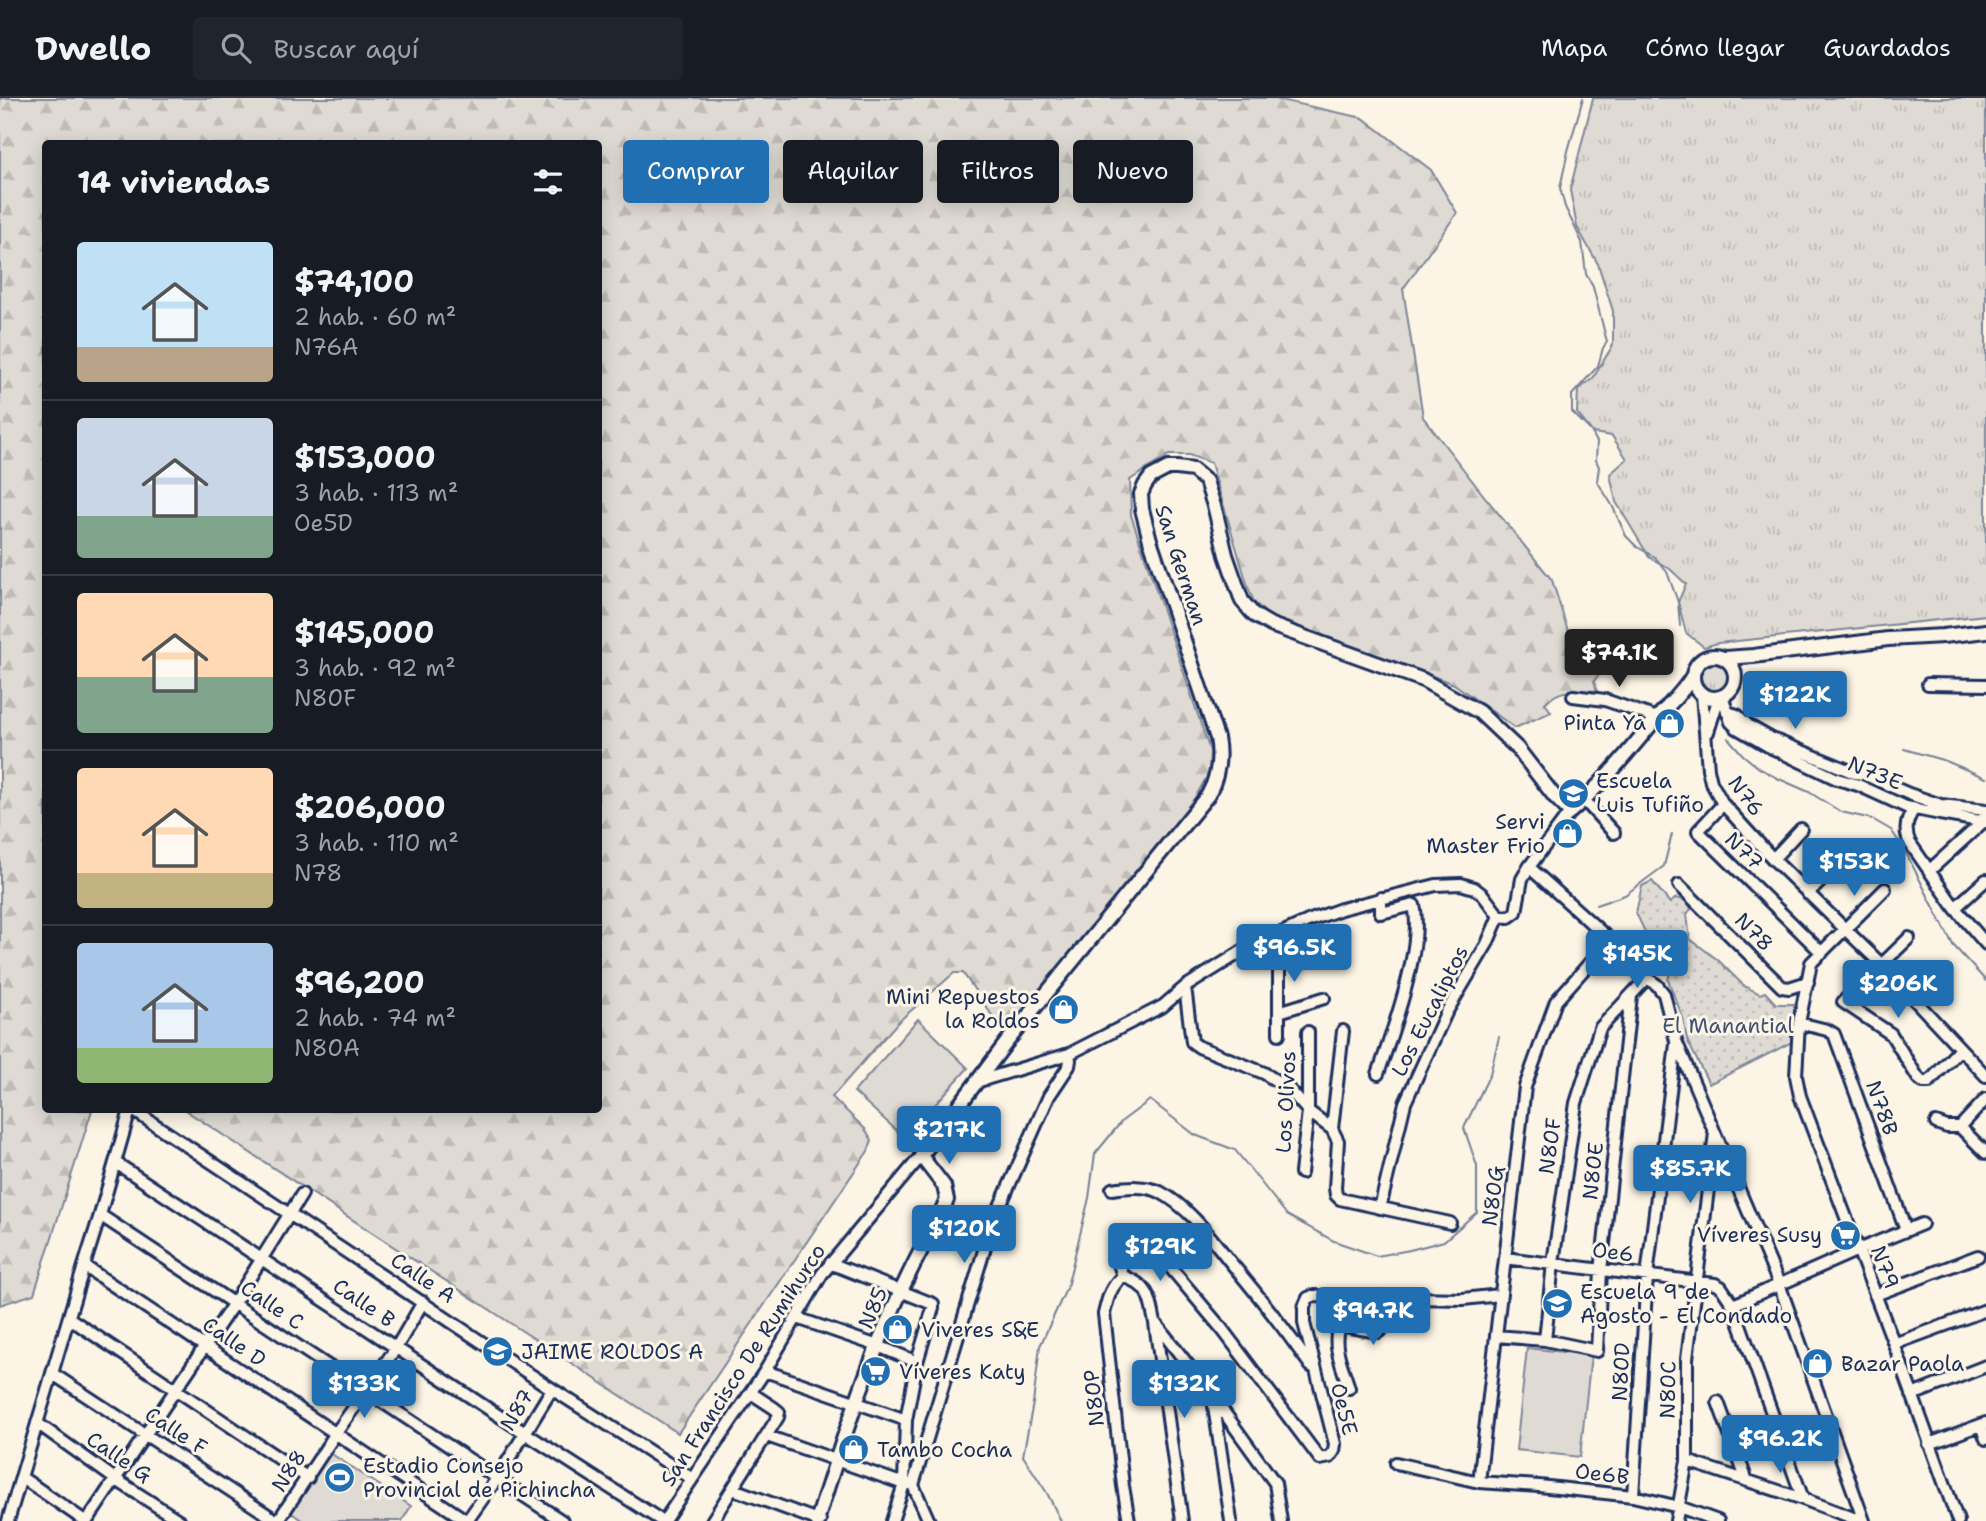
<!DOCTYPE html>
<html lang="es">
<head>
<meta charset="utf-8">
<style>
  body { margin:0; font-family:"Shantell Sans",sans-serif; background:#20242c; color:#f1f3f6; height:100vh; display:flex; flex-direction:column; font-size:26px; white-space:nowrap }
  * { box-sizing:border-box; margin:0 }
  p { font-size:23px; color:#9ea1a6 }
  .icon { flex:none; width:38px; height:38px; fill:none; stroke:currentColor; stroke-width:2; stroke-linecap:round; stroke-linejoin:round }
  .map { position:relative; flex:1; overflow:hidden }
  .panel { position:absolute; left:42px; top:42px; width:560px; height:973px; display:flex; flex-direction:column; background:#171b24; border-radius:7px; box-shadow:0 4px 18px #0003 }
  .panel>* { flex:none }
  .banner { position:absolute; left:623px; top:42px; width:665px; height:63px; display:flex; gap:14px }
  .price { position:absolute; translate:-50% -60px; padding:0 16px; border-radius:7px; background:#1f6fb2; color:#fff; font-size:23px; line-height:46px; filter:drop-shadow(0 2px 4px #0008) }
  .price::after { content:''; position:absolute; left:50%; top:42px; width:21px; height:16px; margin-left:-10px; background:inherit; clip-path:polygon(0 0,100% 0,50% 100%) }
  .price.current { background:#222; color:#fff }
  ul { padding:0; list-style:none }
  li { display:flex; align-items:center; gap:21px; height:175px; padding:0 35px }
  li+li { border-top:2px solid #363941 }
  li span { display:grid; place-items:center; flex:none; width:196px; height:140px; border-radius:7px; color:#555 }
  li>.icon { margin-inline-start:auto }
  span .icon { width:84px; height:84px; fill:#fffc; stroke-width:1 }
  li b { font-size:30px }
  h2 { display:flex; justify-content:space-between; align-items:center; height:84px; padding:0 35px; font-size:30px }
  .tag { padding:0 24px; border-radius:7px; background:#171b24; box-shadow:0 4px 18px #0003; font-size:24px; line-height:63px }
  .tag.current { background:#1f6fb2; color:#fff }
  header { display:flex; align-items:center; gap:42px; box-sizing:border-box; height:98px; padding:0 35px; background:#171b24; border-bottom:2px solid #363941 }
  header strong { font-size:33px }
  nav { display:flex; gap:38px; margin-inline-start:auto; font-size:24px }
  .search { width:490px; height:63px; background:#20242c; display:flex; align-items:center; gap:18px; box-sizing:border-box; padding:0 24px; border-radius:7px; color:#9ea1a6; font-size:26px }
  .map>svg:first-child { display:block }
  .grass { fill:url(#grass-tufts); stroke:#7d8599; stroke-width:2 }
  .forest { fill:url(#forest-firs); stroke:#7d8599; stroke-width:2 }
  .park { fill:url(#park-dots); stroke:#7d8599; stroke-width:2 }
  .pitch { fill:#dfdbd4; stroke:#7d8599; stroke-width:2 }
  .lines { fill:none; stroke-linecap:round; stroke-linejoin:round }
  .stream { stroke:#767f94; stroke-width:2 }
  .minor-casing { stroke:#1b2f5e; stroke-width:16 }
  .major-casing { stroke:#1b2f5e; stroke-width:18 }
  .minor { stroke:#fcf5e5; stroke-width:10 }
  .major { stroke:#fcf5e5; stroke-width:12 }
  .labels { text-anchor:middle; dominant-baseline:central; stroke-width:6; stroke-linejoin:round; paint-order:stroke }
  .street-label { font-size:21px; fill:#1b2f5e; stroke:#fcf5e5 }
  .poi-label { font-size:21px; fill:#1b2f5e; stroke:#fcf5e5; text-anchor:start }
  .park-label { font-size:21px; fill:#425176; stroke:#fcf5e5 }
</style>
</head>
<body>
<header>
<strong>Dwello</strong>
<div class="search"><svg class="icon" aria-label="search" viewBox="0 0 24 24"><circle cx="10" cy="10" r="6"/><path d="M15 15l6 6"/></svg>Buscar aquí</div>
<nav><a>Mapa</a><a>Cómo llegar</a><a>Guardados</a></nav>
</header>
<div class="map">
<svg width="1986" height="1423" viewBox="0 0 1986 1423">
  <defs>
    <pattern id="grass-tufts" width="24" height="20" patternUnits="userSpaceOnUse" patternTransform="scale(1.75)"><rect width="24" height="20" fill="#dfdbd4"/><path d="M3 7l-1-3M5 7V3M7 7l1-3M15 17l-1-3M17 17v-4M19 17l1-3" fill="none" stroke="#bfbcb8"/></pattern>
    <pattern id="forest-firs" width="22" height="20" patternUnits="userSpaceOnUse" patternTransform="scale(1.75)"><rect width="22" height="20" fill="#dfdbd4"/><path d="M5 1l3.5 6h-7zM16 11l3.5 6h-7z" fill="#bfbcb8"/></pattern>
    <pattern id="park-dots" width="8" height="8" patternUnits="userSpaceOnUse" patternTransform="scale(1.75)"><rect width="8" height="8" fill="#dfdbd4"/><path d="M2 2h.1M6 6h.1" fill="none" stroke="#bfbcb8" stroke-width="1.8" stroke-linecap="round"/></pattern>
  </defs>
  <rect width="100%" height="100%" fill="#fcf5e5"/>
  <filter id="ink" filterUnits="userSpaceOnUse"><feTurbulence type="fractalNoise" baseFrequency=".0143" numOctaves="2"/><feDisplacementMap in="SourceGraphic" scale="14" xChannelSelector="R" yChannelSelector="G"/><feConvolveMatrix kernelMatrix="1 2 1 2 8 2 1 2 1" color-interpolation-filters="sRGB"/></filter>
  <g filter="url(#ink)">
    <!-- grass -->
    <path class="grass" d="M1593,0H1986V517L1718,545L1704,549L1686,535L1678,504L1686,486L1670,471L1649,459L1616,404L1610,376L1627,361L1612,338L1593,335L1577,315L1578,292L1593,280L1613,247V213L1598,166L1577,129L1570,92Z
      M1701 578a15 15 0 1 1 30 0a15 15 0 1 1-30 0Z"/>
    <!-- forest -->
    <path class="forest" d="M0,0H1271L1363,20L1431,72L1457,115L1403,191L1423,319L1481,394L1552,482L1567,530L1590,570L1601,574L1594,583L1597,593C1577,592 1560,590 1545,605L1551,614L1515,630L1454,586L1269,518L1254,504L1248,489L1211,365L1189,357H1169L1130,382L1131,417L1210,653L1209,675L1191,707L1046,884L1021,918L1004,935L963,875H954L898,924L832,999L865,1031L872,1042L868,1053L678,1335L185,1012H598V46H46V1012H92L34,1196L0,1207Z"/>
    <!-- park -->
    <path class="park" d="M1652,783L1670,805L1676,800L1688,803L1691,811L1687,816L1690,841L1718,862L1744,888L1760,896L1765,894L1776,906H1794V943L1709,986L1687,942L1683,920L1668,882L1671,871L1661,868L1636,815L1642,788Z"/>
    <!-- pitch -->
    <path class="pitch" d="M918,921L968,970L905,1040L854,994Z
      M1527,1250L1591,1257L1580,1359L1516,1352Z
      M327,1353L411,1408L402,1423H303L290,1414Z"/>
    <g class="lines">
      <!-- stream -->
      <path class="stream" d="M1583,0L1568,53L1560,90L1565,109L1582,144L1586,176L1593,189L1607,244L1603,250L1598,268L1572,297V314L1591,333L1597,344L1596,362L1599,369L1597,383L1612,407L1626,438L1637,449L1655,459L1667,474L1678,504L1680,528
        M1728,640L1743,657L1759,670L1777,680L1809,694L1841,714L1872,721L1891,732L1904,751L1953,847L1986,883
        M1904,651L1946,663L1986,680
        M1596,807L1625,797L1664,768L1672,736
        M1061,1423L1047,1395L1023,1358L1033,1305L1040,1248L1067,1189L1089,1100L1095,1056L1122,1023L1150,1002L1195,1037L1235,1052L1287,1117L1334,1143L1377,1158L1410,1152L1444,1143L1477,1114V1068L1464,1030L1490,976L1499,939"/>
      <defs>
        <path id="minor" d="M1928,586L1986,587
          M1702,596L1708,671L1711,684L1723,706L1773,761L1881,866L1986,978
          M1573,598L1605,602L1657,620
          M1722,598L1731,624L1737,630L1768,648L1837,681L1858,687L1906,709L1940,716L1986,724
          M1727,614L1737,617L1749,628L1772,641L1855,675L1863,676L1909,696L1941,707L1986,712
          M1708,634L1719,599
          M1584,702L1614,735
          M1723,706L1698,733L1822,855
          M1914,711C1906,722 1904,733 1910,745L1955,810L1986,846
          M1773,761L1801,731
          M1529,769L1610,842L1647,880L1657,887L1664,896L1676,943L1779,1186L1864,1423
          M1930,772L1984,723V718
          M1679,787L1782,889L1789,890L1808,884
          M1885,791L1811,865L1799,925L1796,978L1800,998L1894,1246L1958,1423
          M1808,796L1853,751
          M1955,810L1986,782
          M1499,818L1509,819L1516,814L1522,781L1529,769L1570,714
          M1279,836V936
          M1909,840L1843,904L1891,936L1918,980L1923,984H1929L1960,951
          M1185,889L1192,944L1199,949L1264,975L1289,991L1308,1013L1332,1031L1338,1043L1335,1090L1336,1097L1340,1101L1450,1125
          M1279,914L1324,900
          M1799,925L1827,932L1834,936L1906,1132
          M1378,976C1392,935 1424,848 1414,807L1381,815V800
          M976,984L1069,956L1163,908L1185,889L1244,852L1308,823L1341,811L1436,787L1461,786L1474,790L1483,797L1499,818
          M133,1012L552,1291L691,1380
          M1936,1025L1947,1029H1960L1986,1001
          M1960,1029L1986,1055
          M1332,1031L1343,933
          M116,1065L525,1335L662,1423
          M1301,1075L1308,1013V934
          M1112,1091C1127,1089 1145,1087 1160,1094C1190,1110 1211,1140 1232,1166C1260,1199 1286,1233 1311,1268
          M1380,1110L1405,1005L1446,915L1487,846L1499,818
          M100,1117L562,1423
          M1505,1160L1715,1186L1721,1189L1733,1207L1803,1401
          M830,1165L933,1206V1210L917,1264L906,1322L904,1386L892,1423
          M84,1168L467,1423
          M1123,1178L1119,1166L1121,1148L1127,1140L1133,1138L1139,1139L1154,1150L1222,1231L1320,1361L1330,1359L1334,1353L1335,1346L1304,1225V1209L1308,1200L1313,1198L1463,1201L1500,1197
          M1123,1178C1150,1188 1150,1200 1155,1225L1182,1423
          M1123,1178C1110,1189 1108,1200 1104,1216L1123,1388L1129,1423
          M1875,1197L1978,1158
          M1733,1207L1858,1152L1922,1126
          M69,1220L308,1380
          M797,1220L878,1248L917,1264
          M1157,1227L1213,1299L1275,1385L1281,1423
          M1496,1238L1545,1242L1597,1253L1601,1173L1631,898
          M1545,1242L1553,1165L1576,1005L1600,930L1647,880
          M1894,1246L1986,1212
          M765,1273L906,1322
          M53,1276L277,1423
          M1349,1290C1344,1272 1330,1245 1340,1228H1344L1378,1234L1382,1231L1391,1199
          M1912,1297L1986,1268
          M1213,1301L1231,1423
          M1718,1304L1747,1383
          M37,1325L115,1381L180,1423
          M1981,1327L1986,1341
          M767,1338L904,1386H911
          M1929,1346L1986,1325
          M1687,1363L1803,1401L1861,1423
          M1396,1365L1479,1384L1539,1388L1633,1398L1679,1409L1718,1423
          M21,1379L85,1423
          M1479,1384L1525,989L1556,903L1610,842
          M913,1387L992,1126L1049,998L1069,968L1070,962L1069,956
          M913,1387L929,1423
          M733,1391L820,1423
          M1633,1398L1647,1178L1676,946
          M8,1423L84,1168L100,1117L130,1012
          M87,1423L234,1205L302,1096
          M278,1423L336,1335L396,1250L423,1204
          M467,1423L498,1379L552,1291
          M664,1423L765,1273L822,1176L921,1058
          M712,1423L778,1319L779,1314L774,1310L751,1295
          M1676,1423L1687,1363V1261L1715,1035"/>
        <path id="major" d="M1693 579a21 21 0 1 1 42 0a21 21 0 1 1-42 0Z
          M1725,560L1753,558L1888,541L1943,538L1986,533
          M817,1423C841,1345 867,1267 901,1193C915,1162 932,1132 947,1102L944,1088L921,1058L1006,945L1208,697C1218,679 1221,661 1217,640L1150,442L1142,411L1141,396L1145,387L1151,379L1168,370H1177L1193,372L1206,383L1215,411L1226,457L1242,503L1254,517L1271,527L1423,582L1479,614L1517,650L1555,699L1570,714C1602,687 1628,654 1655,622C1668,607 1683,595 1693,577"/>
      </defs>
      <!-- minor casing -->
      <use href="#minor" class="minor-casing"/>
      <!-- major casing -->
      <use href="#major" class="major-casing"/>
      <!-- minor -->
      <use href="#minor" class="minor"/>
      <!-- major -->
      <use href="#major" class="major"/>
    </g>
  </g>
  <!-- icons -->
  <defs>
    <symbol id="shop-disc" viewBox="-11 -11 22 22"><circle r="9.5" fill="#1f6fb2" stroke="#fcf5e5"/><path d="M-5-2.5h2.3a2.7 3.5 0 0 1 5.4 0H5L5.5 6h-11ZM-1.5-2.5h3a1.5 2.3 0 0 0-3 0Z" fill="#fff"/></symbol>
    <symbol id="school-disc" viewBox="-11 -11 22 22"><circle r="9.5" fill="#1f6fb2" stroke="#fcf5e5"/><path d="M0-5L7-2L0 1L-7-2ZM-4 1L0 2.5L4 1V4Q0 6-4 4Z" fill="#fff"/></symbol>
    <symbol id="supermarket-disc" viewBox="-11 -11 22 22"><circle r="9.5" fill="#1f6fb2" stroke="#fcf5e5"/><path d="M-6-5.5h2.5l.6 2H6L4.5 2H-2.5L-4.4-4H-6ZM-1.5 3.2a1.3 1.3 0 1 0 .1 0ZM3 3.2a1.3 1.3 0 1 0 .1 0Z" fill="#fff"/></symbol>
    <symbol id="university-disc" viewBox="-11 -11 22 22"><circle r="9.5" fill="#1f6fb2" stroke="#fcf5e5"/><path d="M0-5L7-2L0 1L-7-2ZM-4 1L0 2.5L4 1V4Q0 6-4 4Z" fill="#fff"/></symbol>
    <symbol id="stadium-disc" viewBox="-11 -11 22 22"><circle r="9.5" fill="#1f6fb2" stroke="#fcf5e5"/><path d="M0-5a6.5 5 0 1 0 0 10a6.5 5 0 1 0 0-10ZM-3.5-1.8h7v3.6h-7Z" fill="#fff"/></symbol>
  </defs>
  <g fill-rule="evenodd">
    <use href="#shop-disc" x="1652" y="608" width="35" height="35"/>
    <use href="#school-disc" x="1556" y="678" width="35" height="35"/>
    <use href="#shop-disc" x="1550" y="718" width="35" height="35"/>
    <use href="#shop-disc" x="1046" y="894" width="35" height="35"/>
    <use href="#supermarket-disc" x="1828" y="1120" width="35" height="35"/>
    <use href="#school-disc" x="1540" y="1188" width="35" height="35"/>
    <use href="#shop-disc" x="880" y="1214" width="35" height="35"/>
    <use href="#university-disc" x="480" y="1236" width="35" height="35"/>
    <use href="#shop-disc" x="1800" y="1248" width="35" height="35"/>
    <use href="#supermarket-disc" x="858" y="1256" width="35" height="35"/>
    <use href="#shop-disc" x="836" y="1334" width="35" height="35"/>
    <use href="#stadium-disc" x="322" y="1362" width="35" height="35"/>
  </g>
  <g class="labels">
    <!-- street labels -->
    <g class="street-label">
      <text transform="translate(1181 467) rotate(72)">San German</text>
      <text transform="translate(1875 675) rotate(22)">N73E</text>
      <text transform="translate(1746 698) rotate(53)">N76</text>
      <text transform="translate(1744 753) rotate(44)">N77</text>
      <text transform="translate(1754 834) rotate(45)">N78</text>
      <text transform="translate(1430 913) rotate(-63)">Los Eucaliptos</text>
      <text transform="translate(1286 1004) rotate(-87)">Los Olivos</text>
      <text transform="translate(1882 1010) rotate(70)">N78B</text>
      <text transform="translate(1550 1048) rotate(-82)">N80F</text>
      <text transform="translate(1593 1073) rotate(-84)">N80E</text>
      <text transform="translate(1493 1098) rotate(-83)">N80G</text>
      <text transform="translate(1613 1154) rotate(7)">Oe6</text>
      <text transform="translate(1885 1169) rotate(69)">N79</text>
      <text transform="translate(423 1180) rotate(34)">Calle A</text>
      <text transform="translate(364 1205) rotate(34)">Calle B</text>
      <text transform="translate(272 1207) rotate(34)">Calle C</text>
      <text transform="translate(873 1210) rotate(-67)">N85</text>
      <text transform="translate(234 1244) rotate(34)">Calle D</text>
      <text transform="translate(743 1267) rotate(-57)">San Francisco De Rumihurco</text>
      <text transform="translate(1621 1274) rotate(-87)">N80D</text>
      <text transform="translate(1668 1292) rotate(-89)">N80C</text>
      <text transform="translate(1094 1300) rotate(-96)">N80P</text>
      <text transform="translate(1344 1311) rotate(76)">Oe5E</text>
      <text transform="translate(517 1312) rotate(-59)">N87</text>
      <text transform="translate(176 1333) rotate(33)">Calle F</text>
      <text transform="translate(119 1359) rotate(34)">Calle G</text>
      <text transform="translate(289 1373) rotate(-57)">N88</text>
      <text transform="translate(1602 1376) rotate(7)">Oe6B</text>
    </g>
    <!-- poi labels -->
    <g class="poi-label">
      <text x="1646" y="625" text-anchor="end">Pinta Ya</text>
      <text x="1596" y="683">Escuela<tspan x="1596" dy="24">Luis Tufiño</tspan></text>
      <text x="1545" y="724" text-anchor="end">Servi<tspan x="1545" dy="24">Master Frio</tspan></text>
      <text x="1040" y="899" text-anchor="end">Mini Repuestos<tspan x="1040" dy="24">la Roldos</tspan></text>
      <text x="1822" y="1137" text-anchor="end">Víveres Susy</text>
      <text x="1580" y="1194">Escuela 9 de<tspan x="1580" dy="24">Agosto - El Condado</tspan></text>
      <text x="921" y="1232">Viveres S&amp;E</text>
      <text x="521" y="1254">JAIME ROLDOS A</text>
      <text x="1841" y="1266">Bazar Paola</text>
      <text x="899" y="1274">Víveres Katy</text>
      <text x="877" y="1352">Tambo Cocha</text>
      <text x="363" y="1368">Estadio Consejo<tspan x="363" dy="24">Provincial de Pichincha</tspan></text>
    </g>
    <!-- park labels -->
    <g class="park-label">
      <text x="1728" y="928">El Manantial</text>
    </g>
  </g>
</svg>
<b class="price current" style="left:1619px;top:591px">$74.1K</b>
<b class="price" style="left:1795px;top:633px">$122K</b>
<b class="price" style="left:1854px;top:800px">$153K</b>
<b class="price" style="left:1294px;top:886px">$96.5K</b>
<b class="price" style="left:1637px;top:892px">$145K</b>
<b class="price" style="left:1898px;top:922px">$206K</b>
<b class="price" style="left:949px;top:1068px">$217K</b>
<b class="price" style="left:1690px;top:1107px">$85.7K</b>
<b class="price" style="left:964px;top:1167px">$120K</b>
<b class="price" style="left:1160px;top:1185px">$129K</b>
<b class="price" style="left:1373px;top:1249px">$94.7K</b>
<b class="price" style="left:364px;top:1322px">$133K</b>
<b class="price" style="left:1184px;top:1322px">$132K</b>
<b class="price" style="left:1780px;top:1377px">$96.2K</b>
<div class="banner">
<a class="tag current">Comprar</a>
<a class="tag">Alquilar</a>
<a class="tag">Filtros</a>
<a class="tag">Nuevo</a>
</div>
<section class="panel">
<h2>14 viviendas<svg class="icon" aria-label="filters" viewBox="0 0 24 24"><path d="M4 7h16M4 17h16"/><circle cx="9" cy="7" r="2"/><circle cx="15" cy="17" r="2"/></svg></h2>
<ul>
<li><span style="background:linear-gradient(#bfe0f5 75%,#b9a48a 0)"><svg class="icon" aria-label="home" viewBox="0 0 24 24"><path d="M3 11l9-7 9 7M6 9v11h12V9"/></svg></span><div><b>$74,100</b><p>2 hab. · 60 m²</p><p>N76A</p></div></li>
<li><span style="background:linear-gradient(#c9d6e8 70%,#7fa58c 0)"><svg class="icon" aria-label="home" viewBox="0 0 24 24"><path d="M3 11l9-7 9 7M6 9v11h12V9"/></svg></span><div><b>$153,000</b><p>3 hab. · 113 m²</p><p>Oe5D</p></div></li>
<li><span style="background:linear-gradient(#ffd9b3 60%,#7fa58c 0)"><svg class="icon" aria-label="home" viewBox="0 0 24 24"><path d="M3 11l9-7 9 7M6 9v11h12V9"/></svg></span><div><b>$145,000</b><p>3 hab. · 92 m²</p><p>N80F</p></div></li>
<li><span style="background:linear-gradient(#ffd9b3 75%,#c2b280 0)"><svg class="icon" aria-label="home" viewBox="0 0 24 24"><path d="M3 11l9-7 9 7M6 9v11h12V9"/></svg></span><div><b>$206,000</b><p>3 hab. · 110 m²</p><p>N78</p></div></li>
<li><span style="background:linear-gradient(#a9c7e8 75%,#8fb573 0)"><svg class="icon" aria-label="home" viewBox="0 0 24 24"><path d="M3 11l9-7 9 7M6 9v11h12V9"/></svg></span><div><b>$96,200</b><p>2 hab. · 74 m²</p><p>N80A</p></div></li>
</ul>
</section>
</div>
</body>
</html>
